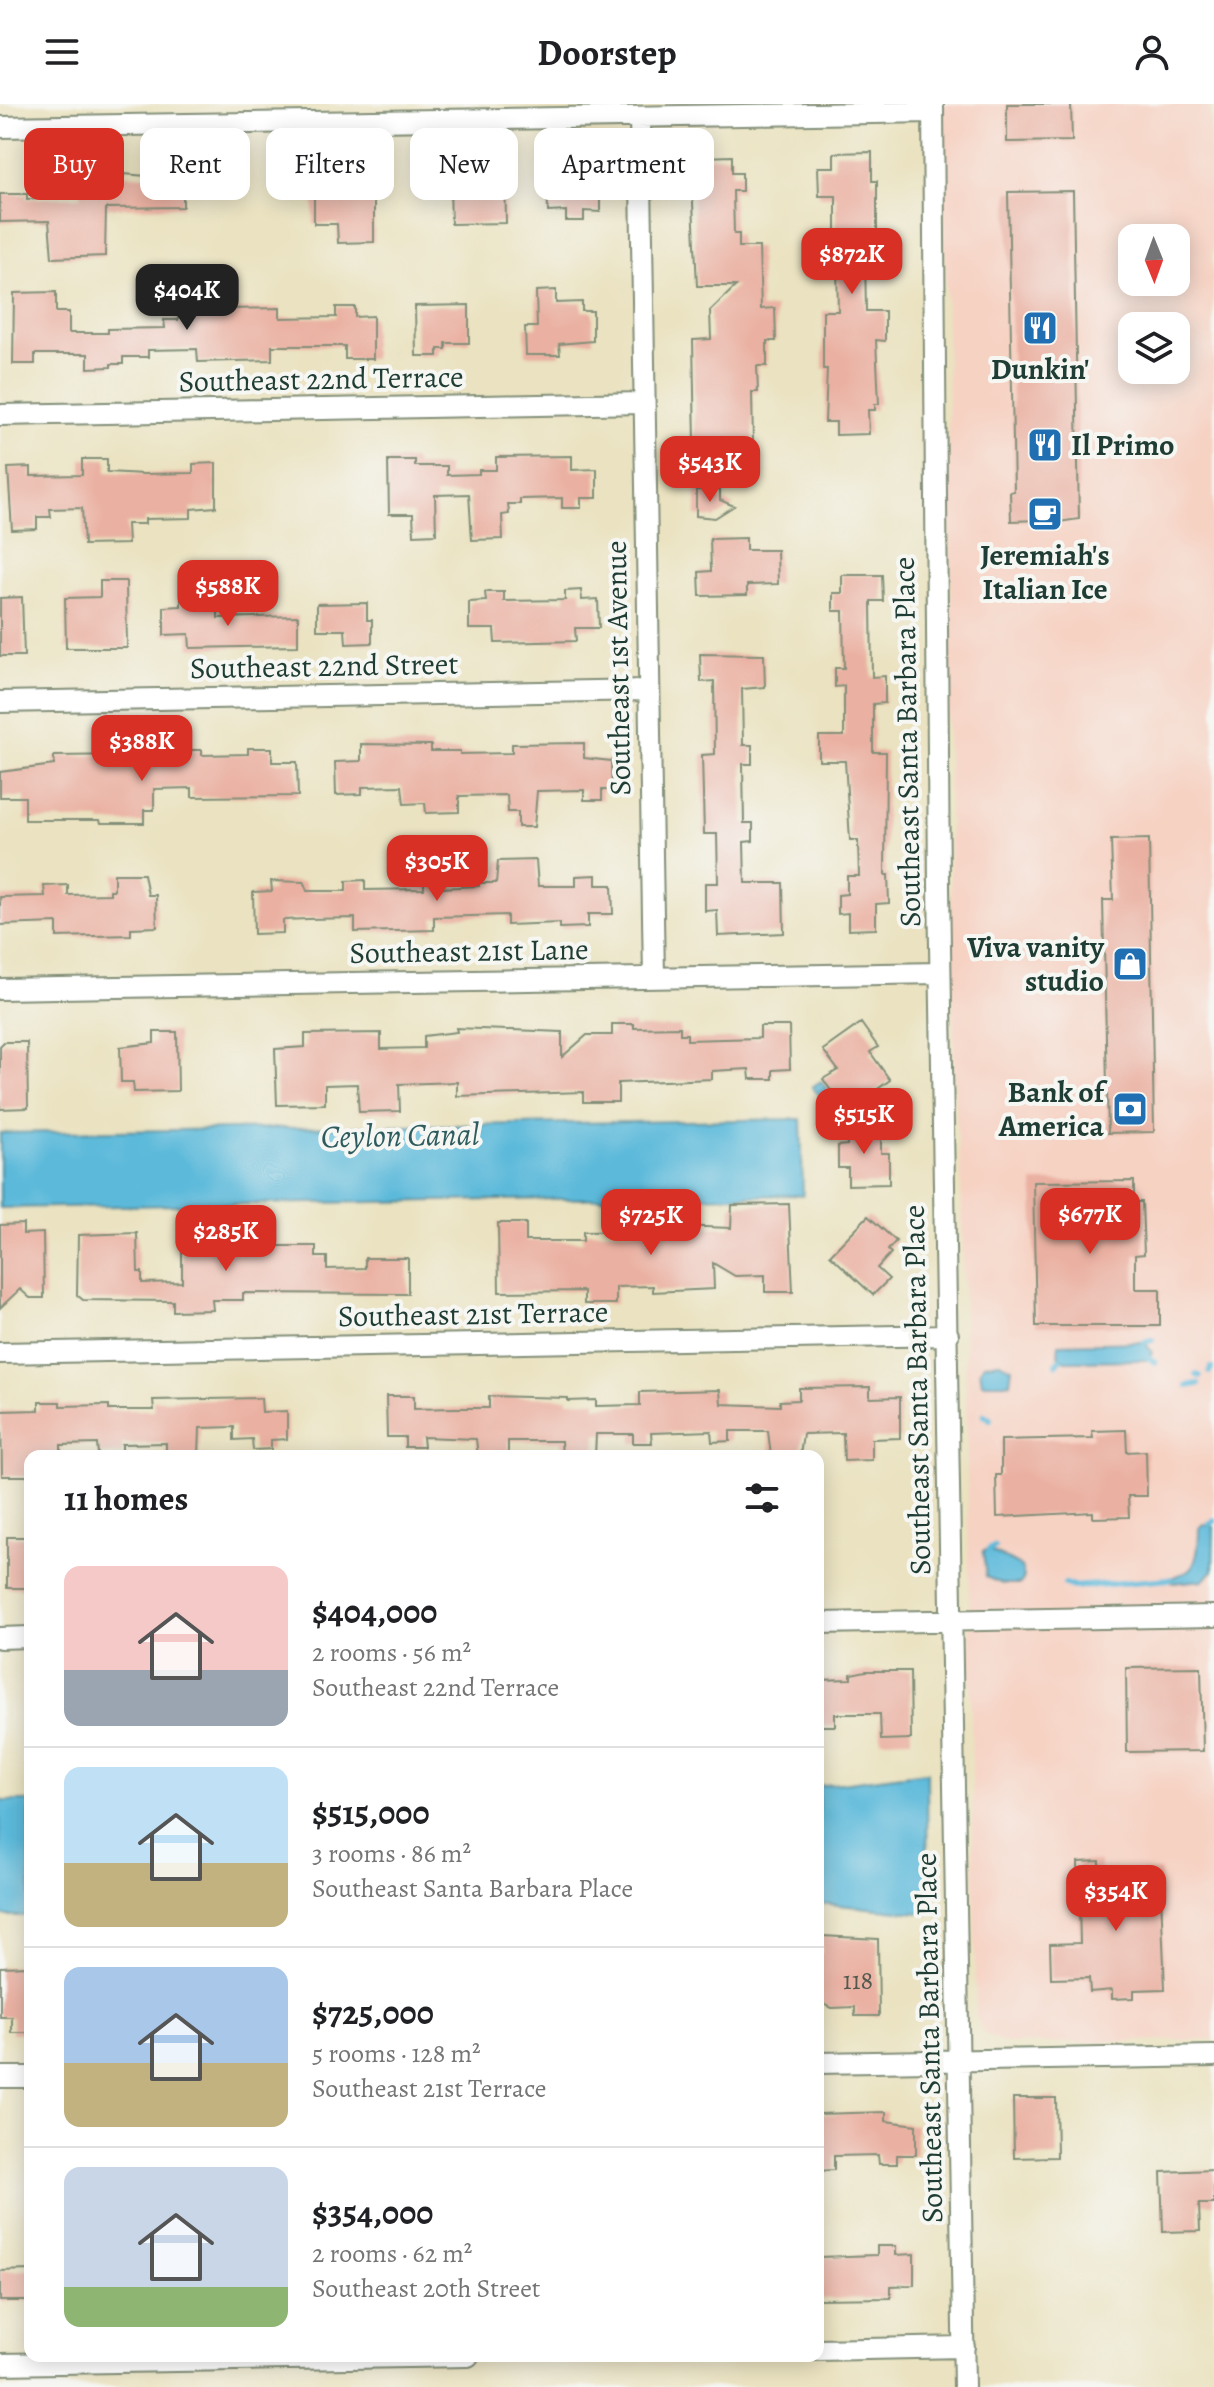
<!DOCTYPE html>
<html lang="en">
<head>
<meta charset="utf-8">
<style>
  body { margin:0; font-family:Alegreya,serif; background:#f2f2f2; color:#202124; height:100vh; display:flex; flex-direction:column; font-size:30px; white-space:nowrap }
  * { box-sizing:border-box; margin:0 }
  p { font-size:26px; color:#757577 }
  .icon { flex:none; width:44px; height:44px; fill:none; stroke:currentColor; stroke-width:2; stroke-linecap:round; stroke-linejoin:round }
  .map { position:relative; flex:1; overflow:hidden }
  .details { position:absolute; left:24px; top:1346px; width:800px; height:912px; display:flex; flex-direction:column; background:#fff; border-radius:16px; box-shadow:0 4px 20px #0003 }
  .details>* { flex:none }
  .guide { position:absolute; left:24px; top:24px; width:800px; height:72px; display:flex; gap:16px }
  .needle { width:52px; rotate:179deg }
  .tools { position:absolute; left:1118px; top:120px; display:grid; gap:16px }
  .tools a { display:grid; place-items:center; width:72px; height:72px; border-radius:16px; background:#fff; box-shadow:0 4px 20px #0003; font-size:40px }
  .price { position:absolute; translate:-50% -68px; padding:0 18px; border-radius:16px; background:#d93025; color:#fff; font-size:26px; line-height:52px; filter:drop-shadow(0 2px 4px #0008) }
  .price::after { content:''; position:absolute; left:50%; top:48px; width:24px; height:18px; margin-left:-12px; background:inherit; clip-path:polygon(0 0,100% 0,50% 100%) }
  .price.active { background:#222; color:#fff }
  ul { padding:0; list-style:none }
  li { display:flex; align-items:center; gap:24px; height:200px; padding:0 40px }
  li+li { border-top:2px solid #e0e0e0 }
  li span { display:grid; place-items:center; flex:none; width:224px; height:160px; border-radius:16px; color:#555 }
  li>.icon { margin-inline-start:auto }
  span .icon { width:96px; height:96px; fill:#fffc; stroke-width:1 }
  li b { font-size:34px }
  h2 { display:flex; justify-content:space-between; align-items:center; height:96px; padding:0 40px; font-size:34px }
  .pill { padding:0 28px; border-radius:16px; background:#fff; box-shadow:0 4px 20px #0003; font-size:28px; line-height:72px }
  .pill.active { background:#d93025; color:#fff }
  header { display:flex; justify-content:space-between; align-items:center; height:104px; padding:0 40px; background:#fff; font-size:36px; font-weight:700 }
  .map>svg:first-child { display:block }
  .built { fill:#f6d2c3; fill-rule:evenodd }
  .water { fill:#5cb9da; stroke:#3e7b87; stroke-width:2 }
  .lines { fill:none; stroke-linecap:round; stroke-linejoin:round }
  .stream { stroke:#5cb9da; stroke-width:6 }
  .building { fill:#eab1a2 }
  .minor-casing { stroke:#84907a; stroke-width:24 }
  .minor { stroke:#fff; stroke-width:20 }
  .labels { text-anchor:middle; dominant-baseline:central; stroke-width:8; stroke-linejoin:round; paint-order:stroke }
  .number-label { font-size:26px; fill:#525a50 }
  .poi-label { font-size:30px; font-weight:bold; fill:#1f3d34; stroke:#f6f6f2 }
  .street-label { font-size:30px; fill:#1f3d34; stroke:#f6f6f2 }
  .water-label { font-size:32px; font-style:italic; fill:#2e5c5e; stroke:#f6f6f2 }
</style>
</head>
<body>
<header><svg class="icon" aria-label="menu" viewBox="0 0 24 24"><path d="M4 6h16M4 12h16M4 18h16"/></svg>Doorstep<svg class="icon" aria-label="person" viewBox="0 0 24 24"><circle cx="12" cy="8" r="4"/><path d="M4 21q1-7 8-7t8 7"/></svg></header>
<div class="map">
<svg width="1214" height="2283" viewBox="0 0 1214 2283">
  <rect width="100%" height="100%" fill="#f6f6f2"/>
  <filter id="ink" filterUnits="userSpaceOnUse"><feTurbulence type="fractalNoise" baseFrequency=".0125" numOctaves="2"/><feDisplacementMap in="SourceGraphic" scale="16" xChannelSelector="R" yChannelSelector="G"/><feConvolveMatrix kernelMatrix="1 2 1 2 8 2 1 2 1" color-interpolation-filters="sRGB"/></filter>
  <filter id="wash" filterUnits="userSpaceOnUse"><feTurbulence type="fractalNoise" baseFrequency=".006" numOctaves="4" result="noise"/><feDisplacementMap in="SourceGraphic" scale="32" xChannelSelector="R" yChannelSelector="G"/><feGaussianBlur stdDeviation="1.8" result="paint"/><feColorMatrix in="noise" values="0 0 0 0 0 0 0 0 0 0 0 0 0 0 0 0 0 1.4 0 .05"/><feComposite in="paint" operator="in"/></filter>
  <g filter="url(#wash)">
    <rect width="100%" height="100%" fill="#eae2c0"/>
    <!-- built -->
    <path class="built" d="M943,0H1209L1214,263V1935L1005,1940L983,1929L976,1911L966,1283L961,1069L955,1002L946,534H952ZM1132,134H1176V178H1132ZM1132,222H1176V266H1132Z"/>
    <!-- water -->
    <path class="water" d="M821,977L835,995L826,1001L812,983Z
      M801,1015L803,1091L0,1104V1029Z
      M1145,1238L1152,1249L1146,1256L1065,1257L1058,1251L1059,1240Z
      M1000,1258L1012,1264L1010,1279H982L980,1266L984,1260Z
      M1203,1420L1214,1423L1213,1467L1203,1476L1173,1479L1170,1475C1176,1471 1182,1471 1188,1467C1198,1461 1199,1435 1199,1424Z
      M989,1446L1022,1463L1024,1474L1020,1480H1003L986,1473L983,1447Z
      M927,1668L928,1810L818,1799V1682Z
      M0,1697H30V1812H0Z"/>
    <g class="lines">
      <!-- stream -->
      <path class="stream" d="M1145,1238L1152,1236
        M1149,1254L1155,1258
        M1057,1260L1060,1256
        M1209,1268L1211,1264
        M1197,1271L1200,1272
        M1187,1282L1198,1280
        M984,1311L990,1315
        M1210,1420L1214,1417
        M989,1446L994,1443
        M1065,1480L1073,1483L1170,1475"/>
    </g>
    <g id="blocks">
      <!-- building -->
      <path class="building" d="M1007,0H1071L1072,37L1007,38Z
        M872,48V77H877V154H865L866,207H885V237L876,236L879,300H875V306H868L869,330L836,331V318H825L827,265H823V207H838L837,163L827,164V144H836V92H819L818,63H834V49Z
        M732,52V69H742V87H733L734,130H739V143H759L761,205L775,204L776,237H767V262H757L758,288H752L753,338L695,339L693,236L711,235L710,207L736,182H697L692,78H705L704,53Z
        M547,66H573V77H600V108L584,107V117H566V107L548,108Z
        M492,67H505L506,119L451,120L450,82L461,81V76H481V68Z
        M124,70L157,73V79H183V103L106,104L105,152L52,154L49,117L0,118V90H27V95L81,93L80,74L124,73Z
        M344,71V76L374,75V138L338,139L337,120H314V72Z
        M1073,87L1079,415L1039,421V416L1011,417L1010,388L1014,387L1008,88Z
        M186,178H203L205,194H230V205L280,204V214L336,213V203H355V213L373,212V255H345V242H272V256L198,258L197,245L148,246V253H123V260H111V263L88,264V250H35V260H13L14,189L56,188V208H69V229H108V225L165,224L164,216H178L180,192H187Z
        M556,186V199L582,198V207H593V237L559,240L560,251H526L525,223H537L536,187Z
        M469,201V239H446V245H438V252H416L415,202Z
        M572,352V366L597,365V394H581V404H562V394L520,395V400H508L509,410L502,411L503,435L472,436L469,390L435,391L436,430L414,431L413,410H389L388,356H415V362H447V371L479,370V366H496V353Z
        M82,355H107V368L144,370L193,369V360L216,359V403L191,405V414L145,415V420H127L128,440L84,441L82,404L50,405L51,413H37V425L12,426L8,364L31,363V372L82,371Z
        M696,386H720V396L734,402L715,414L696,412Z
        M746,434V446H777L778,480L747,481V491L700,492L699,468L711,467L710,435Z
        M842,471H882L883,497H871L872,573L885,572V599L873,600V648H886L885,771H888L889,799L876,800V825L848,826V809L838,810V791L847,790V772H859L858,736H850L845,657H819V632H844V582L835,583V564H844L843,507H833V489H842Z
        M100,477H126L127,544H66L65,494L100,493Z
        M581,486L582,496L598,495L599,524H575L576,537L495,539L494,525H469V498L486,497L485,488H504V497L565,496V487Z
        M199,492V502H218V514L298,512V542L190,544L189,530L164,531V503L181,502V493Z
        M22,493L24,552H0V494Z
        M367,499V516H372V539L346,540L345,526H317V500Z
        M700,550L764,551L765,583L742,585L743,641H752V660H743L744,719H753V737L744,738L745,779H783L784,829L718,832L717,806L705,807V779H718L717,730H704L702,651L715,650L714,577L701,578Z
        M584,639V654L611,657L612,686H602V696H584V686L537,687L534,723H518V708H508L507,691L459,692V708L426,709L425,699L404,700L402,682L362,683V690L336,691L335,658L361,657V640L431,641V647H460V650L512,649V640Z
        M248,644H272V658H297L298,692L192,693V684L154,685V706H144V719H101L100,716H25V693H0V668L54,661V652L130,651V660L173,659V646H202V651L248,650Z
        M1149,735L1154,1028L1108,1029L1103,796H1113L1111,736Z
        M536,756L538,782H576V772L596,771V781H612L613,810H588V823L560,824V819L507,821V811L434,813V826L355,828V814L308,815L283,816V829L254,830L253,788L272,787L271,777L304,778L307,787H346V777L365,776V786L424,785V775H442V784L479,782V779H496L498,757Z
        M114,770H144L148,791H156L157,823L131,824V831L57,833V819L0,821V793L45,792L44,782L68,781V791L110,790V786H114Z
        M861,919L878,943L870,948L890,976L864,995L867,999L848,1011L823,975L838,966L823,946Z
        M612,920H634V924L680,923V930H687V936L760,934V922H789L790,965L773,966V975H750L749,965L712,967V975L618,979V998H583V988L457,992V978L399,980L400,1007L359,1008L357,980L325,981V1000L277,1001L275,945L305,943V930L381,929V945L424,944V932L457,928L456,924L562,928V953L587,931H612Z
        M154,928H177L178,987L134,988L133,978H121L120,943L154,939Z
        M4,938H27L28,1004L0,1005V942Z
        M881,1021V1049H889V1080L848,1081V1064H838V1042L847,1041V1022Z
        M1134,1077V1098H1142L1144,1150L1135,1151V1185H1160V1222H1036L1033,1078Z
        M789,1100L793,1188H765V1171L735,1172L713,1159L714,1185L653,1188V1182L616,1183V1200H584V1187L499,1188L498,1119H526V1137H583V1128L652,1127V1121L731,1124L732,1101Z
        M868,1112L896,1137L888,1146L891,1149L877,1164L889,1175L873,1191L830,1151Z
        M23,1120V1130L43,1129L44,1194H30L20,1185L0,1204V1121Z
        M137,1129L138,1168H142V1179L182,1178V1136H243V1142H316V1153H327V1165L365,1164V1154H408V1190L243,1189V1196H212L213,1206L173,1207V1197L83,1196L77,1191L78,1131Z
        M870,1283V1294L900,1293V1334L872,1335V1356L844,1357L843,1329L803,1330L800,1352H771L768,1327H730V1337L712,1338L711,1327L651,1329L652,1339H633V1330H596L595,1352H562L561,1337H508V1352H478L476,1335L423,1333L424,1343H405V1333H387L386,1292H414V1305L455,1304H489V1292L568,1294V1297L596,1296V1302L640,1301V1288L720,1286L721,1300L780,1302V1297L799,1296V1284Z
        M261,1294L262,1308L287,1307V1335L271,1336V1345L253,1346L252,1335L234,1336V1323L200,1324L199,1352H166V1339L122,1340V1350H98L97,1340L61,1341V1352H30V1372H2L1,1307L39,1306V1298H60V1302L109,1301V1306H154L153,1296Z
        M1126,1326L1127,1348L1146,1347L1147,1392H1128L1129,1413L1093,1414V1408L997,1413L996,1371H1001V1336L1093,1334L1092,1327Z
        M7,1433H30V1484H7Z
        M1201,1563L1203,1647L1127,1648L1126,1564Z
        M866,1567H910L911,1635L881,1636L880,1610H835V1622H818V1576L851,1575V1570Z
        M1100,1757V1769L1160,1767L1165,1885L1134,1886V1894L1112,1895V1886L1090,1888L1089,1874L1051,1875L1050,1840L1080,1839L1078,1758Z
        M822,1832L878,1835L879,1912H855V1903L832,1904L819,1898L818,1849H822Z
        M30,1862V1929H12V1913H0V1863Z
        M1013,1994H1056L1057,2053L1014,2054Z
        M886,2008V2017L916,2021V2051H897V2060H879L878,2051L834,2052V2066L818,2067V2010Z
        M1214,2066V2100H1199L1200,2127L1163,2128L1161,2068Z
        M877,2142H896V2151L914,2150V2181L891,2182V2194L818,2195V2153L877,2151Z
        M30,2166V2197H0V2167Z"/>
    </g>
  </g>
  <g filter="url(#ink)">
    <use href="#blocks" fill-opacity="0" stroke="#84907a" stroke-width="2"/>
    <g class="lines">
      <defs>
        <path id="minor" d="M933,0L939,782L964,2283
          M640,13L654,874
          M0,23L933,8
          M0,311L644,299
          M0,598L649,586
          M0,885L940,869
          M0,1249L948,1231
          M818,1519L1214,1512
          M0,1534L30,1533
          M818,1959L1214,1952
          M0,1973H30
          M818,2246L964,2243
          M0,2260L468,2252"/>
      </defs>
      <!-- minor casing -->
      <use href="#minor" class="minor-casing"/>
      <!-- minor -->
      <use href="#minor" class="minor"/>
    </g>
  </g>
  <!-- icons -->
  <defs>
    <symbol id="restaurant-square" viewBox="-11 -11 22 22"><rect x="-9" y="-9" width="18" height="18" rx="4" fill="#1f6fb2" stroke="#f6f6f2"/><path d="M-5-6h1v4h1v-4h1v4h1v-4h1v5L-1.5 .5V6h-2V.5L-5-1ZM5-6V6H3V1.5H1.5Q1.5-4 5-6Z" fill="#fff"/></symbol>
    <symbol id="cafe-square" viewBox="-11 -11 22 22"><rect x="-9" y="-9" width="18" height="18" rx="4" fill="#1f6fb2" stroke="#f6f6f2"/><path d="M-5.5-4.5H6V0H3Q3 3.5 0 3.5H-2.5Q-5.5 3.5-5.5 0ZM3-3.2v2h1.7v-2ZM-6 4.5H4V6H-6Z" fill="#fff"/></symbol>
    <symbol id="shop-square" viewBox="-11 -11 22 22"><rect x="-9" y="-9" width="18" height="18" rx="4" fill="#1f6fb2" stroke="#f6f6f2"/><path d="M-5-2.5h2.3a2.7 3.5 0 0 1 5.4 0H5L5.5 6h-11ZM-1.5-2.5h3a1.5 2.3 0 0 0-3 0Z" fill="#fff"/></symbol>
    <symbol id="bank-square" viewBox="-11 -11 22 22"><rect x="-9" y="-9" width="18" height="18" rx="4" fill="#1f6fb2" stroke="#f6f6f2"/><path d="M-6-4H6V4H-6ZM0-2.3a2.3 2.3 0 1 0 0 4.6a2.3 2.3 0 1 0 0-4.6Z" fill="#fff"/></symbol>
  </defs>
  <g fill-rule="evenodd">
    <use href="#restaurant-square" x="1020" y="204" width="40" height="40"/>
    <use href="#restaurant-square" x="1025" y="321" width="40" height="40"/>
    <use href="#cafe-square" x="1025" y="390" width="40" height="40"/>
    <use href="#shop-square" x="1110" y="840" width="40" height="40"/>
    <use href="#bank-square" x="1110" y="985" width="40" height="40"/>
  </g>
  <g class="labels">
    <!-- number labels -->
    <g class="number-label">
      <text x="858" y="1876">118</text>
    </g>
    <!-- poi labels -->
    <g class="poi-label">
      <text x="1040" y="265">Dunkin'</text>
      <text x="1071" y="341" text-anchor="start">Il Primo</text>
      <text x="1045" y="451">Jeremiah's<tspan x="1045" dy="34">Italian Ice</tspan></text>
      <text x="1104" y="843" text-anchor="end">Viva vanity<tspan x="1104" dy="34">studio</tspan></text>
      <text x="1104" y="988" text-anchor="end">Bank of<tspan x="1104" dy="34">America</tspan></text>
    </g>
    <!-- street labels -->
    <g class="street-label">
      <text transform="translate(321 275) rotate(-1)">Southeast 22nd Terrace</text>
      <text transform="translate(324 562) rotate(-1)">Southeast 22nd Street</text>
      <text transform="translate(618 564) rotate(-91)">Southeast 1st Avenue</text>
      <text transform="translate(907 638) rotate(-91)">Southeast Santa Barbara Place</text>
      <text transform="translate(469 847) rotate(-1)">Southeast 21st Lane</text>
      <text transform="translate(473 1210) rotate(-1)">Southeast 21st Terrace</text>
      <text transform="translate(917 1286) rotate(-91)">Southeast Santa Barbara Place</text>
      <text transform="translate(929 1934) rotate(-91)">Southeast Santa Barbara Place</text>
    </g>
    <!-- water labels -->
    <g class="water-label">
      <text transform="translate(400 1031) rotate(-1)">Ceylon Canal</text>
    </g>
  </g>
</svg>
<div class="tools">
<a><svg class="needle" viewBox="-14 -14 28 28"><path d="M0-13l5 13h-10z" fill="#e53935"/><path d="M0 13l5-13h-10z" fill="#757577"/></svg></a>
<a><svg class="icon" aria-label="layers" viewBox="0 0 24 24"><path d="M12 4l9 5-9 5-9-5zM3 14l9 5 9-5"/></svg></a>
</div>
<b class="price" style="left:852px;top:192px">$872K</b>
<b class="price active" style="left:187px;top:228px">$404K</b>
<b class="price" style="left:710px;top:400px">$543K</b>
<b class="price" style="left:228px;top:524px">$588K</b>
<b class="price" style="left:142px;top:679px">$388K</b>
<b class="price" style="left:437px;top:799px">$305K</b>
<b class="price" style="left:864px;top:1052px">$515K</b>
<b class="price" style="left:1090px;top:1152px">$677K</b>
<b class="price" style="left:651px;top:1153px">$725K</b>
<b class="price" style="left:226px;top:1169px">$285K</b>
<b class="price" style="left:1116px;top:1829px">$354K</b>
<div class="guide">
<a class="pill active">Buy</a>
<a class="pill">Rent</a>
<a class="pill">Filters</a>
<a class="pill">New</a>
<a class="pill">Apartment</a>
</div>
<section class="details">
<h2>11 homes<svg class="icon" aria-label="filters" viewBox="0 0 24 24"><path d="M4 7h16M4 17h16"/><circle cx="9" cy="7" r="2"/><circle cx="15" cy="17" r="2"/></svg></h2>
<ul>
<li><span style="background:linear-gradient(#f6c9c9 65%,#9aa5b1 0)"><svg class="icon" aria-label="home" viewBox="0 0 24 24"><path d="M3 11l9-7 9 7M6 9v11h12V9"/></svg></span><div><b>$404,000</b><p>2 rooms · 56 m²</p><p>Southeast 22nd Terrace</p></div></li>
<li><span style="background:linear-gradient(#bfe0f5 60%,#c2b280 0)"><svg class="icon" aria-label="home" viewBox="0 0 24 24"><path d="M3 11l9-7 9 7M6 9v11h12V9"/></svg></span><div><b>$515,000</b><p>3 rooms · 86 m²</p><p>Southeast Santa Barbara Place</p></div></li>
<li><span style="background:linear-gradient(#a9c7e8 60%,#c2b280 0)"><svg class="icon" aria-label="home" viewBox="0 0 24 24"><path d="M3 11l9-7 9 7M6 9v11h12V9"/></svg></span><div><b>$725,000</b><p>5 rooms · 128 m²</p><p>Southeast 21st Terrace</p></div></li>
<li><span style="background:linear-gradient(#c9d6e8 75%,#8fb573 0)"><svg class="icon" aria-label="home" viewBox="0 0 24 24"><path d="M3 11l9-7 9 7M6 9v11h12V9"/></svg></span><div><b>$354,000</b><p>2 rooms · 62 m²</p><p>Southeast 20th Street</p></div></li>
</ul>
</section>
</div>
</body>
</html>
